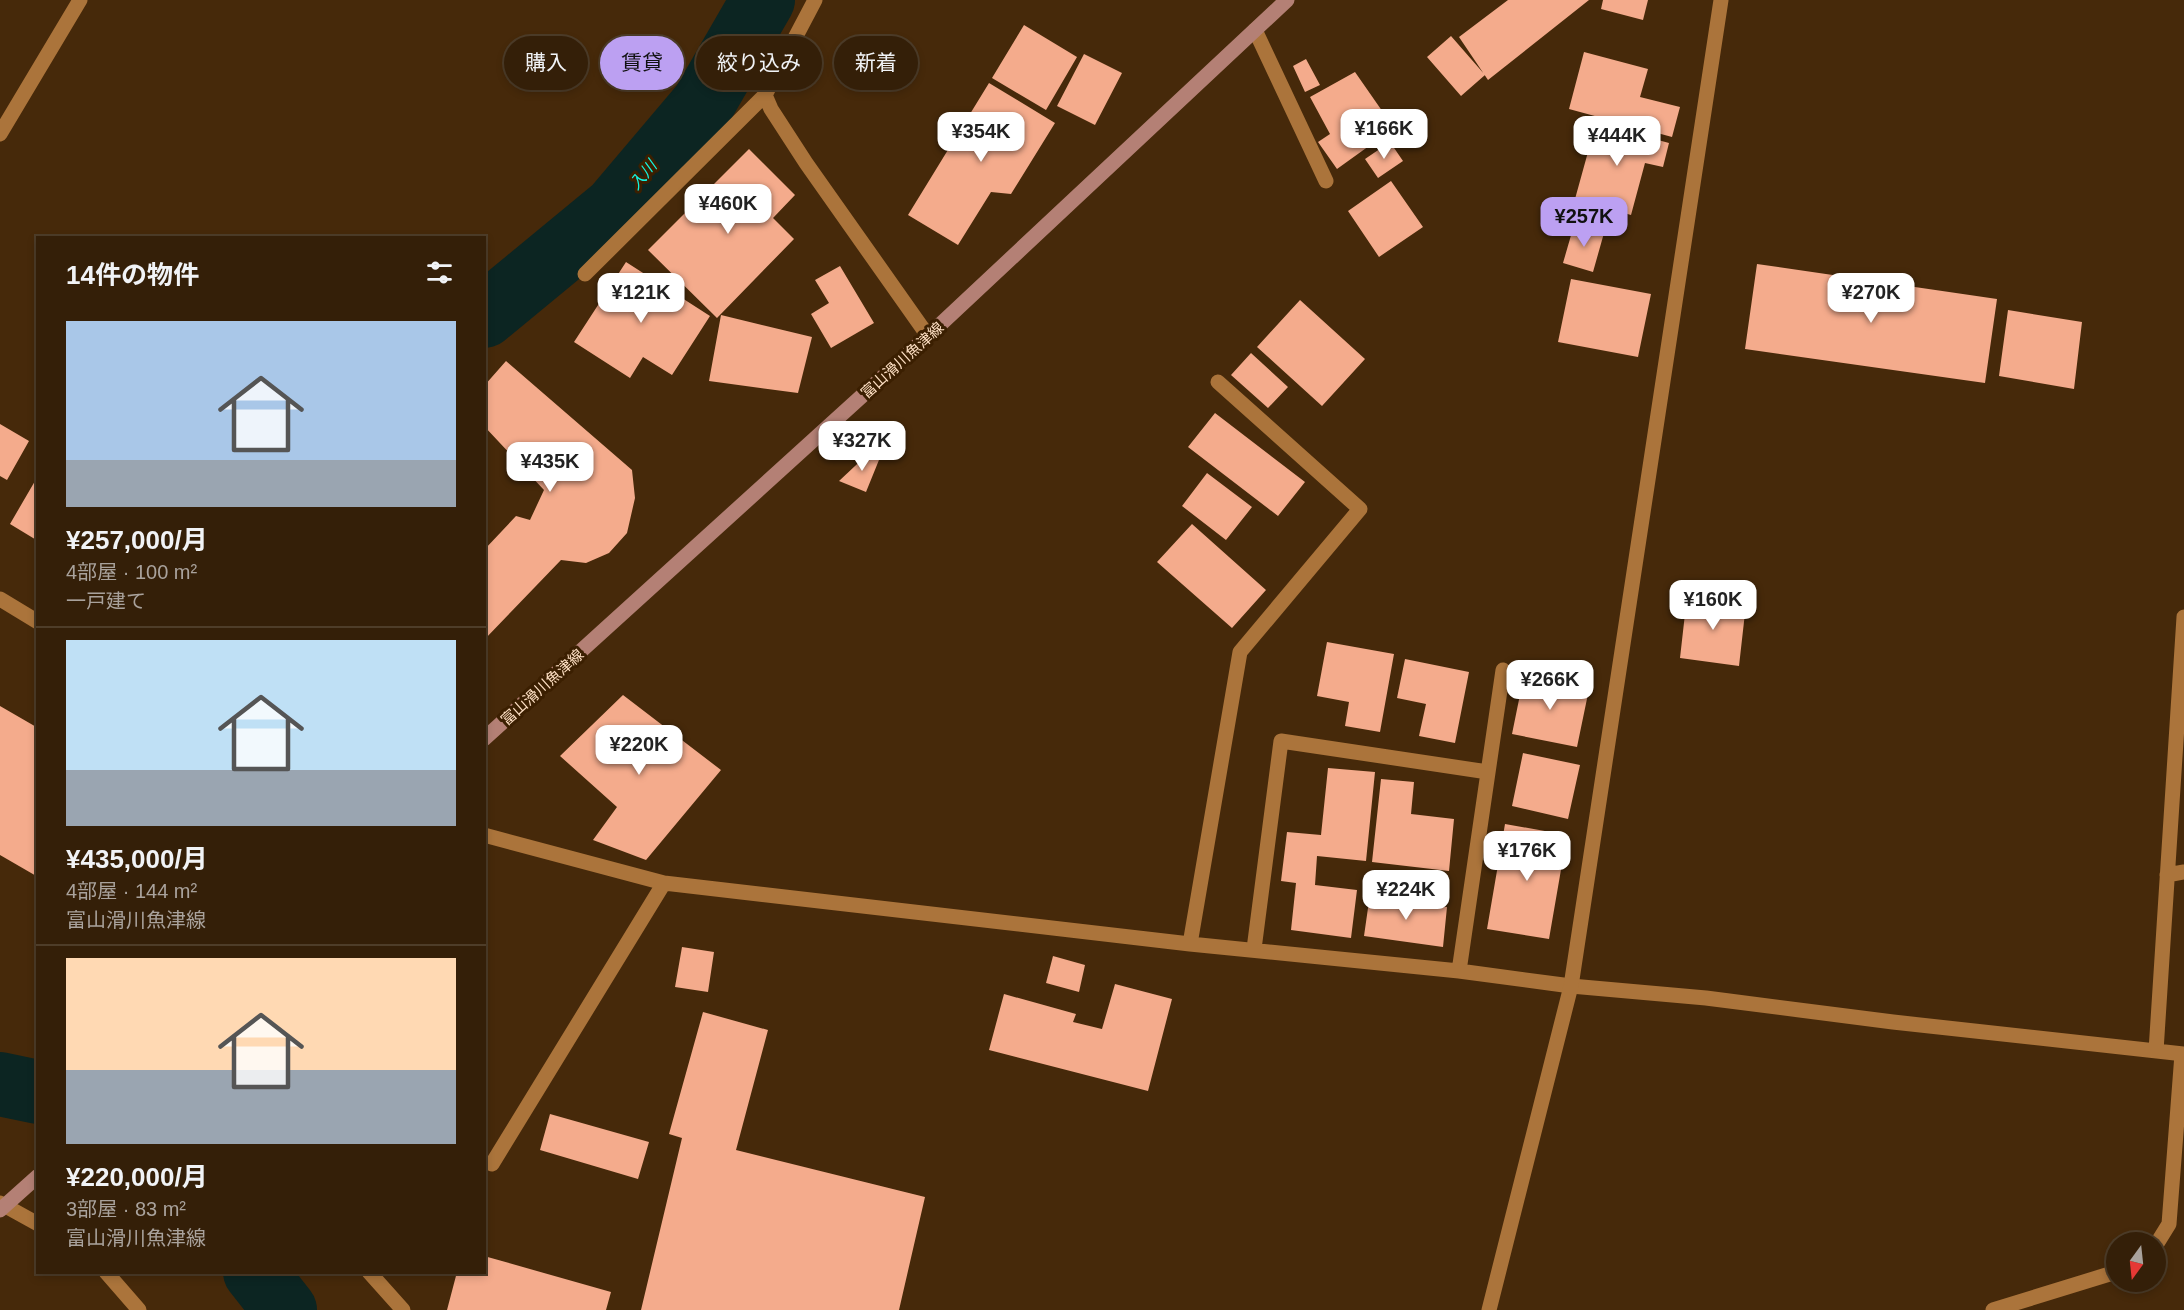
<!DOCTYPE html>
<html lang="ja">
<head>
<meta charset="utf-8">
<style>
  body { margin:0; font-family:Helvetica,"Noto Sans JP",sans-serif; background:#3f2c16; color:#f1f3f6; height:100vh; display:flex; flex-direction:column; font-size:22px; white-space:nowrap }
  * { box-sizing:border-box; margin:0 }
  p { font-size:20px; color:#a9a29c }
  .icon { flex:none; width:33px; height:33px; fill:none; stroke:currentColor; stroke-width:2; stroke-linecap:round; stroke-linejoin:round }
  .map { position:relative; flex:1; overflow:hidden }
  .drawer { position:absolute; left:36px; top:236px; width:450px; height:1038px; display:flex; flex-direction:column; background:#341f08; border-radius:0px; box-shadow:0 3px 9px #0003,0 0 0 2px #4e3d29 }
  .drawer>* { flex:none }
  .banner { position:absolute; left:504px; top:36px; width:570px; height:54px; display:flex; gap:12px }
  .needle { width:39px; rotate:195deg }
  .tools { position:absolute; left:2106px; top:1232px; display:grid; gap:12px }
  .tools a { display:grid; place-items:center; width:60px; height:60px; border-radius:50%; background:#341f08; box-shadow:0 3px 9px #0003,0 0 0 2px #4e3d29; font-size:30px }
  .price { position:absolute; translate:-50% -51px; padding:0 14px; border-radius:12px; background:#fff; color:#222; font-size:20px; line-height:39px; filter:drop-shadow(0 2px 3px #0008) }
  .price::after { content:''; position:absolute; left:50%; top:36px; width:18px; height:14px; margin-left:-9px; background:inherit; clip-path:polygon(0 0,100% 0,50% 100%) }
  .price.current { background:#bca0f2; color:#111 }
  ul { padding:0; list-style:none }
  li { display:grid; align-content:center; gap:12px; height:318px; padding:0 30px }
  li+li { border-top:2px solid #4e3d29 }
  li span { display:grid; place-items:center; height:186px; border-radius:0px; color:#555 }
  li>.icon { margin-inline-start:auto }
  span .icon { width:108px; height:108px; fill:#fffc; stroke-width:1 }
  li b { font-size:26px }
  h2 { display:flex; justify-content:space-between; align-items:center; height:72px; padding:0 30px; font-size:26px }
  .chip { padding:0 21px; border-radius:27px; background:#341f08; box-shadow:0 3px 9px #0003,0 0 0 2px #4e3d29; font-size:21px; line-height:54px }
  .chip.current { background:#bca0f2; color:#111 }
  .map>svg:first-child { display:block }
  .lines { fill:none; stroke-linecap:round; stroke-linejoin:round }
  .river { stroke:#0c2522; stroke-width:64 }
  .building { fill:#f4ab8c }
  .minor { stroke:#ab743b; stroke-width:15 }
  .tertiary { stroke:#ab743b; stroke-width:15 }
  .secondary { stroke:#b48075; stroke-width:15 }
  .labels { text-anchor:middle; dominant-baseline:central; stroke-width:6; stroke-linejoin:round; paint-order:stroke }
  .street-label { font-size:15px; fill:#fee0c4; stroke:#3b1f01 }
  .water-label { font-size:16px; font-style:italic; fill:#13f5e2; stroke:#3b1f01 }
</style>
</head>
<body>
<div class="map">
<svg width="2184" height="1310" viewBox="0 0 2184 1310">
  <rect width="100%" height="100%" fill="#46290a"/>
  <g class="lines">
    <!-- river -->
    <path class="river" d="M484,316L615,208L703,104L763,0
      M0,1084L38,1092
      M255,1272L285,1310"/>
  </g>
  <!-- building -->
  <path class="building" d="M1508,0H1589L1488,80L1459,37Z
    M1603,0H1648L1643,20L1601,9Z
    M1024,25L1077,57L1046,110L992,78Z
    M1451,36L1485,75L1461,96L1427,57Z
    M1584,52L1648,69L1640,97L1680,107L1672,137L1569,109Z
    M1084,54L1122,73L1095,125L1057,106Z
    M1306,59L1320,85L1305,92L1293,66Z
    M1355,72L1394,128L1337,169L1318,142L1330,134L1310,97Z
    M989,83L1055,123L1011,194L991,192L958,245L908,215Z
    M1596,123L1669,143L1663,167L1645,163L1631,215L1575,199Z
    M1390,142L1403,161L1378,178L1365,159Z
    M749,149L795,195L773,218L794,239L717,318L648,250Z
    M1391,181L1423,227L1379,257L1348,211Z
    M1574,225L1604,233L1593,272L1563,263Z
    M626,262L710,316L672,375L643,357L630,378L574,342Z
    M1757,264L1997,299L1985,383L1745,349Z
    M840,266L874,323L831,348L811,314L829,303L815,280Z
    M1571,279L1651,294L1638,357L1558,342Z
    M1300,300L1365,359L1322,406L1257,347Z
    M2008,310L2082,322L2074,389L1999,376Z
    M721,315L812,337L798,393L709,381Z
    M1251,353L1288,387L1268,408L1231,375Z
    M506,361L632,470L635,498L627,533L609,553L586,563L561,560L484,640V550L516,516L530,520L544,490L484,426V386Z
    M1215,413L1305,482L1278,516L1188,447Z
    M0,424L29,441L7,480L0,476Z
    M871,451L881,455L866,492L839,481Z
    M1207,473L1252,507L1226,540L1182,506Z
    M35,481L38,482V541L10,524Z
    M1192,524L1266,590L1232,628L1157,562Z
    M1687,596L1746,604L1739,666L1680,658Z
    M1327,642L1394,654L1380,732L1345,726L1349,702L1317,696Z
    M1405,659L1469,672L1455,743L1419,736L1426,704L1397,698Z
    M1524,675L1589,689L1577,747L1512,734Z
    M623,695L721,770L646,860L593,840L617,807L560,756Z
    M0,706L38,728V877L0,855Z
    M1523,753L1580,765L1568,819L1512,806Z
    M1328,768L1375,772L1366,861L1317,856L1315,885L1357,890L1351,938L1291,930L1296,883L1281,881L1287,832L1321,835Z
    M1381,779L1414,782L1411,814L1454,819L1449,871L1372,862Z
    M1505,824L1567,835L1549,939L1487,929Z
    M1370,894L1447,907L1443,947L1364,936Z
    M682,947L714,952L708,992L675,987Z
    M1053,956L1085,965L1079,992L1046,983Z
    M1115,984L1172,999L1148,1091L989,1050L1004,994L1076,1014L1073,1022L1102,1029Z
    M703,1012L768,1030L736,1150L925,1197L899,1310H641L682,1138L669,1134Z
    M550,1114L649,1142L638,1179L540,1150Z
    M484,1256L611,1292L606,1310H447L457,1272H484Z"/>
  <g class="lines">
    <!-- minor -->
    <path class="minor" d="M815,0L765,95L771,109L806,163L928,336
      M1255,30L1326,181
      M0,134L80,0
      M585,274L765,95
      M484,835L664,883L1190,944L1459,971L1571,986L1706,998L1893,1022L2184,1054
      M2167,875L2184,872
      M1190,944L1240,652L1360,509L1218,382
      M1254,949L1281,741L1488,772
      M1459,971L1503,670
      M2156,1051L2184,617
      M492,1164L664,883
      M0,1203L38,1224
      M2156,1245L2169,1224L2182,1054
      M106,1272L139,1310
      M369,1272L403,1310
      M1993,1310L2116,1272"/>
    <!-- tertiary -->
    <path class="tertiary" d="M0,599L38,622
      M1489,1310L1571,986L1721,0"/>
    <!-- secondary -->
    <path class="secondary" d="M484,739L928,336L1287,0
      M0,1210L38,1176"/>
  </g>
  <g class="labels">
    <!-- street labels -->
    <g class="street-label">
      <text transform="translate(902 360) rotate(-42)">富山滑川魚津線</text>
      <text transform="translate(542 687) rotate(-42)">富山滑川魚津線</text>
    </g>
    <!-- water labels -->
    <g class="water-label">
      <text transform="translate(643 175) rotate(-50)">入川</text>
    </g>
  </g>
</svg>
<div class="tools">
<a><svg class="needle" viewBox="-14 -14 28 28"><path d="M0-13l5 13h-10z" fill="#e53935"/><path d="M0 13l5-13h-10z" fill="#a9a29c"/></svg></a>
</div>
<b class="price" style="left:1384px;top:160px">¥166K</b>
<b class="price" style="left:981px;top:163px">¥354K</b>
<b class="price" style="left:1617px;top:167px">¥444K</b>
<b class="price" style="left:728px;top:235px">¥460K</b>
<b class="price current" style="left:1584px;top:248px">¥257K</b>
<b class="price" style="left:641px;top:324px">¥121K</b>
<b class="price" style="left:1871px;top:324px">¥270K</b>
<b class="price" style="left:862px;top:472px">¥327K</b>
<b class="price" style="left:550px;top:493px">¥435K</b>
<b class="price" style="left:1713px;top:631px">¥160K</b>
<b class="price" style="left:1550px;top:711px">¥266K</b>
<b class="price" style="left:639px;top:776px">¥220K</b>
<b class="price" style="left:1527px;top:882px">¥176K</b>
<b class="price" style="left:1406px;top:921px">¥224K</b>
<div class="banner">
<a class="chip">購入</a>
<a class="chip current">賃貸</a>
<a class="chip">絞り込み</a>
<a class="chip">新着</a>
</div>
<section class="drawer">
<h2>14件の物件<svg class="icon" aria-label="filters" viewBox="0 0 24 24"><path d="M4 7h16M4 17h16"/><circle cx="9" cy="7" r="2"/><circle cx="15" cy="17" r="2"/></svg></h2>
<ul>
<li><span style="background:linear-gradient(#a9c7e8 75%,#9aa5b1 0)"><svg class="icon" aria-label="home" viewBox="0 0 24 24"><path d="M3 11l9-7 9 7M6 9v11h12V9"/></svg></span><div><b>¥257,000/月</b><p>4部屋 · 100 m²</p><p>一戸建て</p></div></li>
<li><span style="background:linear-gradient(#bfe0f5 70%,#9aa5b1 0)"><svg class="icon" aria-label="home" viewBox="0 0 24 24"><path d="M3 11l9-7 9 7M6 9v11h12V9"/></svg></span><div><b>¥435,000/月</b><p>4部屋 · 144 m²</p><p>富山滑川魚津線</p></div></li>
<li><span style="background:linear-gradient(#ffd9b3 60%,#9aa5b1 0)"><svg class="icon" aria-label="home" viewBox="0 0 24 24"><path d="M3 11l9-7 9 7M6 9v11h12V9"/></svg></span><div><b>¥220,000/月</b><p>3部屋 · 83 m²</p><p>富山滑川魚津線</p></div></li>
</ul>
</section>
</div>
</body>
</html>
